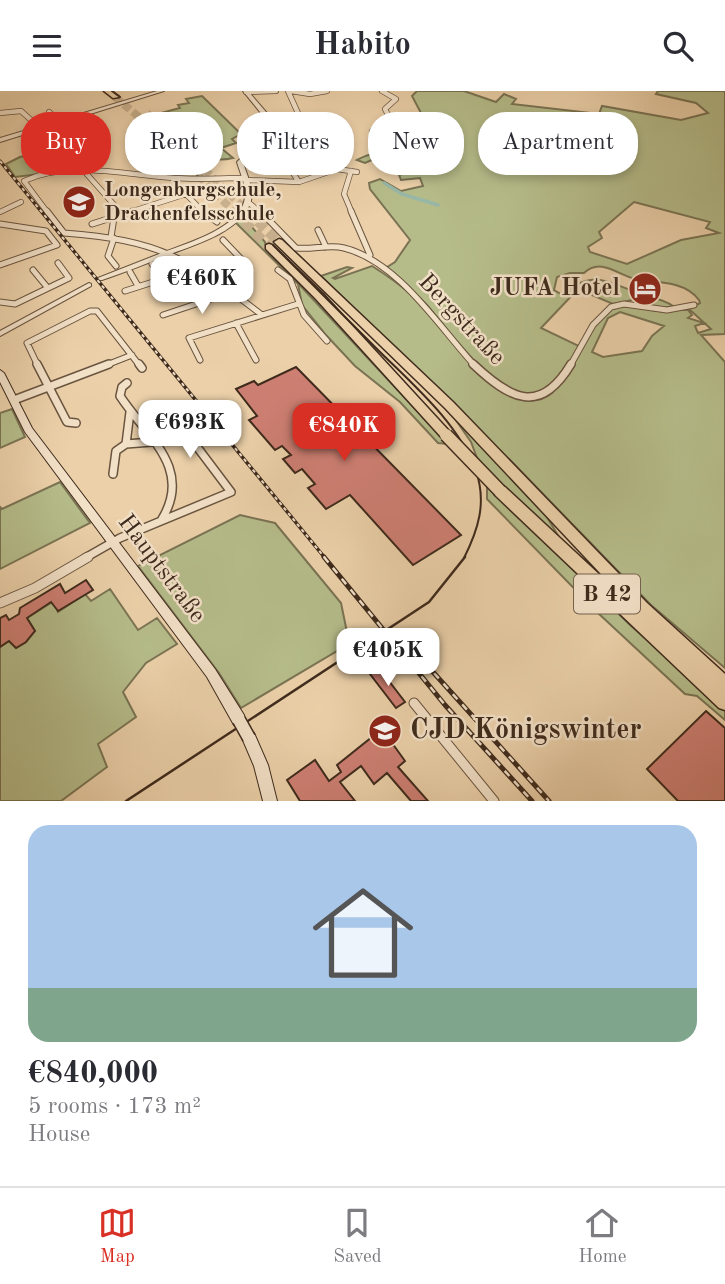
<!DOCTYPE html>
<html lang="en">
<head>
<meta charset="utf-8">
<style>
  body { margin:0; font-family:"Old Standard TT",serif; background:#f2f2f3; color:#2b2b33; height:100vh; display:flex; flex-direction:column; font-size:26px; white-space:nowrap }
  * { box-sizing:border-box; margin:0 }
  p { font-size:23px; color:#7c7c81 }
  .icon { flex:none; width:38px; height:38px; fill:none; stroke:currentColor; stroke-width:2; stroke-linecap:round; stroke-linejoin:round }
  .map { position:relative; height:710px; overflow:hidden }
  .side { display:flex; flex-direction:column; background:#fff; flex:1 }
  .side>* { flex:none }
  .banner { position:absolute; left:21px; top:21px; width:684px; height:63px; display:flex; gap:14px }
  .price { position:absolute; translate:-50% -60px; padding:0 16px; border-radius:14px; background:#fff; color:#222; font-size:23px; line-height:46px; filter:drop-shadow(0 2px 4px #0008) }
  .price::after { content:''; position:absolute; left:50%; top:42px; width:21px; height:16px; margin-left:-10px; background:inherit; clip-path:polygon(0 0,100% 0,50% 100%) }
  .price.active { background:#d93025; color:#fff }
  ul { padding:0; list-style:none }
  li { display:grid; align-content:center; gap:14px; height:371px; padding:0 28px }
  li+li { border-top:2px solid #e1e1e2 }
  li span { display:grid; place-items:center; height:217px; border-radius:21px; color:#555 }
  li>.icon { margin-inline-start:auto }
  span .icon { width:126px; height:126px; fill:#fffc; stroke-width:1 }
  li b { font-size:30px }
  .chip { padding:0 24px; border-radius:28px; background:#fff; box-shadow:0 4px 10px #0003; font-size:24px; line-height:63px }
  .chip.active { background:#d93025; color:#fff }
  header { display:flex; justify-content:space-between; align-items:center; height:91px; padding:0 28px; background:#fff; font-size:32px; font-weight:600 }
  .tab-bar { display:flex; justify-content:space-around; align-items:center; height:98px; border-top:2px solid #e1e1e2; background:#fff; font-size:19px; color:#7c7c81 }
  .tab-bar a { display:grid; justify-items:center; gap:4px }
  .tab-bar .active { color:#d93025 }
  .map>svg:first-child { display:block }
  .green { fill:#b5bc8a; stroke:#7a7353; stroke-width:2; fill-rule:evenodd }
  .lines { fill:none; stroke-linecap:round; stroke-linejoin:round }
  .canal { stroke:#98b7a7; stroke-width:3.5 }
  .building { fill:#ce7f73; stroke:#3e2a1c; stroke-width:2 }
  .trunk-tunnel-far1 { stroke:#c8af8d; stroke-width:8; stroke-dasharray:8 3.5; stroke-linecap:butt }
  .trunk-tunnel { stroke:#c8af8d; stroke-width:10; stroke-dasharray:10 5; stroke-linecap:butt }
  .minor-far3-casing { stroke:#69543f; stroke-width:6 }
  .minor-far2-casing { stroke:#69543f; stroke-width:7 }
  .minor-far1-casing { stroke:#69543f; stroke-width:10 }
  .minor-casing { stroke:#69543f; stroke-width:11 }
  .tertiary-casing { stroke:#69543f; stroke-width:2 }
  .secondary-casing { stroke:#3e2a1c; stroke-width:2 }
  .trunk-casing { stroke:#3e2a1c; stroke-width:3 }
  .minor-far3 { stroke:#f2e0c7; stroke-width:4.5 }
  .minor-far2 { stroke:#f2e0c7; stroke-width:5 }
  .minor-far1 { stroke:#f2e0c7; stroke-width:7 }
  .minor { stroke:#f2e0c7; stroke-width:9 }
  .tertiary { fill:#f2e0c7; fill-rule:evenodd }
  .secondary { fill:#f2e0c7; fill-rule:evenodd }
  .trunk { fill:#ebd0a9; fill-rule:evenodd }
  .tram-far1 { stroke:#3e2a1c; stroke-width:2 }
  .tram { stroke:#3e2a1c; stroke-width:2.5 }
  .rail-far1-casing { stroke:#3e2a1c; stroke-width:3.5 }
  .rail-casing { stroke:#3e2a1c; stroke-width:5 }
  .rail-far1 { stroke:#f2e0c7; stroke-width:2; stroke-dasharray:3.5; stroke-linecap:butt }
  .rail { stroke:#f2e0c7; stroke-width:2.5; stroke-dasharray:7; stroke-linecap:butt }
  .secondary-bridge-casing { stroke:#3e2a1c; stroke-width:15; stroke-linecap:butt }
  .trunk-bridge-casing { stroke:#3e2a1c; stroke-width:15; stroke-linecap:butt }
  .secondary-bridge { stroke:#f2e0c7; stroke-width:12 }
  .trunk-bridge { stroke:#ebd0a9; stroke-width:12 }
  .labels { text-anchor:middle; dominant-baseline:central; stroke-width:5; stroke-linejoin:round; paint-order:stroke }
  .far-poi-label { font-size:21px; font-weight:bold; fill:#3e2a1c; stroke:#f2e0c7; text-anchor:start }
  .shield { fill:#f2e0c7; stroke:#74614f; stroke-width:2 }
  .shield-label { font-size:23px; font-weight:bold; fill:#3e2a1c }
  .poi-label { font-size:24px; font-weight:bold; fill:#3e2a1c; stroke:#f2e0c7; text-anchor:end }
  .street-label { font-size:24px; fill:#3e2a1c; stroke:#f2e0c7 }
  .near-poi-label { font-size:28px; font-weight:bold; fill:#3e2a1c; stroke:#f2e0c7; text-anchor:start }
</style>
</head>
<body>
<header><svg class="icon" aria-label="menu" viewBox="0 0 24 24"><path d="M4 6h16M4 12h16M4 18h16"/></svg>Habito<svg class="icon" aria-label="search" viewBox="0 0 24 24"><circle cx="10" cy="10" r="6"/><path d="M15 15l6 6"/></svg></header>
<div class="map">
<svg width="725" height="710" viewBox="0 0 725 710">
  <rect width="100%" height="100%" fill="#ebd0a9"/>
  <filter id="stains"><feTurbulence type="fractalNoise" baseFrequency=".00286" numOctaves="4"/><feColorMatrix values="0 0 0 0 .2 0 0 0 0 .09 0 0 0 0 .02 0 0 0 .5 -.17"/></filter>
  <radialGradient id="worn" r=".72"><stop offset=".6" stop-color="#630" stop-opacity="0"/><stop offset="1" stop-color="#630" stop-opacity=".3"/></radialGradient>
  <!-- green -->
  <path class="green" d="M417,0H464L496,11L504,3L516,8L512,13L599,23L602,15L681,29L708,22L696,12L656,3L658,0H725V243L701,244L725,271V577L651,514L511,370L321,185L347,176L352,177L333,187L335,188L372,175C388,185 402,195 416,208C442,235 508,338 552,302L603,222C623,210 638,218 659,220C669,221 678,218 688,219L692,224L688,227L704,232L695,235L698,242L711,238L689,218L700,212L699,209C686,191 659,191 640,189C621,187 602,165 584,182H570L557,186L554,199L561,203C593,179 605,190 638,202C649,206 664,208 673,215L661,218L632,209L613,213L578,198L541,237L581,256C570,270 558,294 544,303C507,324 447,236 426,213C414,200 399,188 384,178L395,171L410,149L370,98L369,92L380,88L401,100L423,95L420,87L401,89L399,84L431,75L429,72L415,74L396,66L387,72L374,68L365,72L357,69C376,59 375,66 389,62C403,59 416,47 430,42L438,46L457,43L421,22L412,5ZM634,111L710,131L706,137L719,142L681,149L627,173L590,161L588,156L602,147L599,141ZM620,221L664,235L652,245L642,260L603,266L592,261L608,227Z
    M202,5L241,43L232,48L236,52L221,57L233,67C195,76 183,44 161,22L180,17L178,14L189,12L186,8Z
    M164,32L204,72L206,79L199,86L148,37Z
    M49,59L56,65L68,62L82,78L15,86L6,73L20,66Z
    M242,125L265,151L266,158L448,353L438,352L400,311L355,275L326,244L302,214L298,193L236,132Z
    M12,318L25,346L0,357V322Z
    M453,325L541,416L559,446L533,427L479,372L471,351Z
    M60,391L90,432L0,478V416L2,418Z
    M487,394L629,533L725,618V629L697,605L685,603L598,522L487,408Z
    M240,424L275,432L341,512L348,546L342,557L241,617L219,582L138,475Z
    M110,498L138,539L157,527L177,553L146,572L123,601L136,626L98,653L107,676L61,710H0V556L9,550L16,557L26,551L27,546L35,540L27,527L54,510L58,521L85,503L91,510Z"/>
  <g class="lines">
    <!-- canal -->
    <path class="canal" d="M384,92L402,103L438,114"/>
  </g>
  <!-- building -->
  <path class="building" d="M296,276L461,444L413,474L350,404L326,418L308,397L315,393L302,378L295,382L283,368L291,364L282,355L275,359L249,329L257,325L236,298L254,290L258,294Z
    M86,489L93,499L58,520L51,511L27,527L35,540L26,551L16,557L9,550L0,556V527L6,524L9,529L19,523L20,517L60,493L65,502Z
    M379,577L405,611L396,617L370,583Z
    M706,620L725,637V710H678L647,678Z
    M382,638L405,670L398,676L428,710H411L387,682L374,693L361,675L340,691L355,710H300L287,689L315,669L329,690L341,681L337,674Z"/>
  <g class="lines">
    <!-- trunk-tunnel-far1 -->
    <path class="trunk-tunnel-far1" d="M115,6L152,37L235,122
      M147,22L249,122"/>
    <!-- trunk-tunnel -->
    <path class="trunk-tunnel" d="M234,120L269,156
      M247,120L279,151"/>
    <defs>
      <path id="minor-far3" d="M288,0L307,42L337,78
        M291,0L310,3L327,0
        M382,0L396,8L385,18L389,26L429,41
        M246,1L276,0
        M49,21L61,32
        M0,22L21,20L41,38
        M45,36L116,116L115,122
        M267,44L299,91
        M390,50L372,40L402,32
        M145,70L158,85
        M351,80L344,103L352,122
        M246,89L299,91L337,78L357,81
        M248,111L261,122
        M0,121L21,111
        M48,122L24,90C69,69 127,84 174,87C198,89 221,87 245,87
        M127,122L186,103L204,122"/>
      <path id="minor-far2" d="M47,120L64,142C159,149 188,167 262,224
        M202,120L217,131
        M260,120L296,157C312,159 329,153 344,157C399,171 439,236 475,275
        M351,120L370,164
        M0,133L46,140L57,154L0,174
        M92,133L133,120
        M318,139L326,156
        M111,146L115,120
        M114,147L108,165L116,175
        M152,173L163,188
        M33,179L47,196
        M278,179L290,188L304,224L327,250
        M130,181L138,195
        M209,185L245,172L223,149
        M125,200L197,177
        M0,211L15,213L69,187L58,172
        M163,224L232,201
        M236,232L256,269
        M200,269L189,247L298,213
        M38,275L27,252L90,220H97L140,275
        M104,275L132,264
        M570,275L593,234L611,216L624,213L667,219L694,214"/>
      <path id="minor-far1" d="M37,273L67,331L76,332
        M139,273L142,277
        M473,273C510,308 540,325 571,273
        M127,292L122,296L120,305C147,346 193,377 162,428
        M14,309L109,273
        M130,321L126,353L152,351
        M113,383L116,360L126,353
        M85,467L120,447L231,401L179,332"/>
      <path id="minor" d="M0,512L35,497L88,466
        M414,612L494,710"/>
      <path id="tertiary" d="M157,0H164L0,51V47Z
        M243,0H248L266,21L270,44L243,71C247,85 255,99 250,113C238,143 190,155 163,166C143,174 123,182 102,189H98V187C118,179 139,171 159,163C184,153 232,140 243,114C249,99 241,85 237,71L264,44L260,21Z
        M89,192L91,193V195L0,245V240Z"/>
      <path id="secondary" d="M0,279L4,282L32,337L215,578L244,624L245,629L244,634L239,635L234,634L207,586L25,341L0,291Z
        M249,640L254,642L268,674L277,710H263L254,675L242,647L244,642Z"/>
      <path id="trunk" d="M104,0H111L119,6L113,7Z
        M279,148L282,149L453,311L647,512L725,583V619L719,617L495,404L494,400L495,396H505L616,499L445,317L276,153L274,151Z
        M269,153L272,154L323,203L450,341L452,344L450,347H442L315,207L266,158V154Z"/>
    </defs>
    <!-- minor-far3 casing -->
    <use href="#minor-far3" class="minor-far3-casing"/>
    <!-- minor-far2 casing -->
    <use href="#minor-far2" class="minor-far2-casing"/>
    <!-- minor-far1 casing -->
    <use href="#minor-far1" class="minor-far1-casing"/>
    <!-- minor casing -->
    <use href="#minor" class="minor-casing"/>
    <!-- tertiary casing -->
    <use href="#tertiary" class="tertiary-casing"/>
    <!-- secondary casing -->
    <use href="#secondary" class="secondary-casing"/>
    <!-- trunk casing -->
    <use href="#trunk" class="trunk-casing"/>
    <!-- minor-far3 -->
    <use href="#minor-far3" class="minor-far3"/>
    <!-- minor-far2 -->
    <use href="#minor-far2" class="minor-far2"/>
    <!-- minor-far1 -->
    <use href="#minor-far1" class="minor-far1"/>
    <!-- minor -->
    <use href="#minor" class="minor"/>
    <!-- tertiary -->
    <use href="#tertiary" class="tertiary"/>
    <!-- secondary -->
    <use href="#secondary" class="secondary"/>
    <!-- trunk -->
    <use href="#trunk" class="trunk"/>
    <!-- tram-far1 -->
    <path class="tram-far1" d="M112,0L120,6
      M273,154C307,188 341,222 375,256C411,292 458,331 476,380C487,412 478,439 464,467"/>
    <!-- tram -->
    <path class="tram" d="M126,710L429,511L465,466"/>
    <defs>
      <path id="rail-far1" d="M0,70L325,467"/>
      <path id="rail" d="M324,466L445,614L532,710
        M406,551L549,710"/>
    </defs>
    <!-- rail-far1 casing -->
    <use href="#rail-far1" class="rail-far1-casing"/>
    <!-- rail casing -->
    <use href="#rail" class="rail-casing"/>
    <!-- rail-far1 -->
    <use href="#rail-far1" class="rail-far1"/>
    <!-- rail -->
    <use href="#rail" class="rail"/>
    <defs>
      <path id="secondary-bridge" d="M239,629L249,647"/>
      <path id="trunk-bridge" d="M446,344L500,400"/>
    </defs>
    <!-- secondary-bridge casing -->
    <use href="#secondary-bridge" class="secondary-bridge-casing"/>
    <!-- trunk-bridge casing -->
    <use href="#trunk-bridge" class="trunk-bridge-casing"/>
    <!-- secondary-bridge -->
    <use href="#secondary-bridge" class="secondary-bridge"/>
    <!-- trunk-bridge -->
    <use href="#trunk-bridge" class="trunk-bridge"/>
  </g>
  <!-- icons -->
  <defs>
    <symbol id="school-disc" viewBox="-11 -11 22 22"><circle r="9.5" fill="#8f2418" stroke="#f2e0c7"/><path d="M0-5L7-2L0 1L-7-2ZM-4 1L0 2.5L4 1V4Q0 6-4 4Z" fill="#fff"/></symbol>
    <symbol id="hotel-disc" viewBox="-11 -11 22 22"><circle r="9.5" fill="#8f2418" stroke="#f2e0c7"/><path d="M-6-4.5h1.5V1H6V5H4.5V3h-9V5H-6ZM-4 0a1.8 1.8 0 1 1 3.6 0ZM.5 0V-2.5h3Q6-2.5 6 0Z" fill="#fff"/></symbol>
  </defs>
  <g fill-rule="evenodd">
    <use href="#school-disc" x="60" y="92" width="38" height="38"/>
    <use href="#hotel-disc" x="626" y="179" width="38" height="38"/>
    <use href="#school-disc" x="366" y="621" width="38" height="38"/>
  </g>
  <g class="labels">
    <!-- far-poi labels -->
    <g class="far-poi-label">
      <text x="104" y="99">Longenburgschule,<tspan x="104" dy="24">Drachenfelsschule</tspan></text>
    </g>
    <!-- shield labels -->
    <rect class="shield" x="574" y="483.5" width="66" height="39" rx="5"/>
    <g class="shield-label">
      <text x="607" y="503">B 42</text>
    </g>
    <!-- poi labels -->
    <g class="poi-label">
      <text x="620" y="198">JUFA Hotel</text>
    </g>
    <!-- street labels -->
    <g class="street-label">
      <text transform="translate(461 229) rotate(47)">Bergstraße</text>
      <text transform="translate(161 478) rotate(53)">Hauptstraße</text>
    </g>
    <!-- near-poi labels -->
    <g class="near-poi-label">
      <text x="410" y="640">CJD Königswinter</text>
    </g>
  </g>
  <rect width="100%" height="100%" filter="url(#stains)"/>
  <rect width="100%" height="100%" fill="url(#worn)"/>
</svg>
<b class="price" style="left:202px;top:225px">€460K</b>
<b class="price" style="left:190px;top:369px">€693K</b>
<b class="price active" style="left:344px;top:372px">€840K</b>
<b class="price" style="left:388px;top:597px">€405K</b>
<div class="banner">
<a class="chip active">Buy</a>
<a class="chip">Rent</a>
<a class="chip">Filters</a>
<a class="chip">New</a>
<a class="chip">Apartment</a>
</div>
</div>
<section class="side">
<ul>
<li><span style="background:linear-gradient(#a9c7e8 75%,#7fa58c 0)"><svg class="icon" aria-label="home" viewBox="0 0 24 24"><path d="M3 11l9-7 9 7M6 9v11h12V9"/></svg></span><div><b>€840,000</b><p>5 rooms · 173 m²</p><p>House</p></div></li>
</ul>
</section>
<nav class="tab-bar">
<a class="active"><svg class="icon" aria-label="map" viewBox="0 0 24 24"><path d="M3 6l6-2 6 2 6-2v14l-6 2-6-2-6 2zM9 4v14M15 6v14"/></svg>Map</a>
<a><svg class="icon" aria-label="saved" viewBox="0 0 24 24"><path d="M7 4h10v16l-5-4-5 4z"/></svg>Saved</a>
<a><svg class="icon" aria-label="home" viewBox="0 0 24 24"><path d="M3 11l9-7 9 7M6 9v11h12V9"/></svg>Home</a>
</nav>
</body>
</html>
